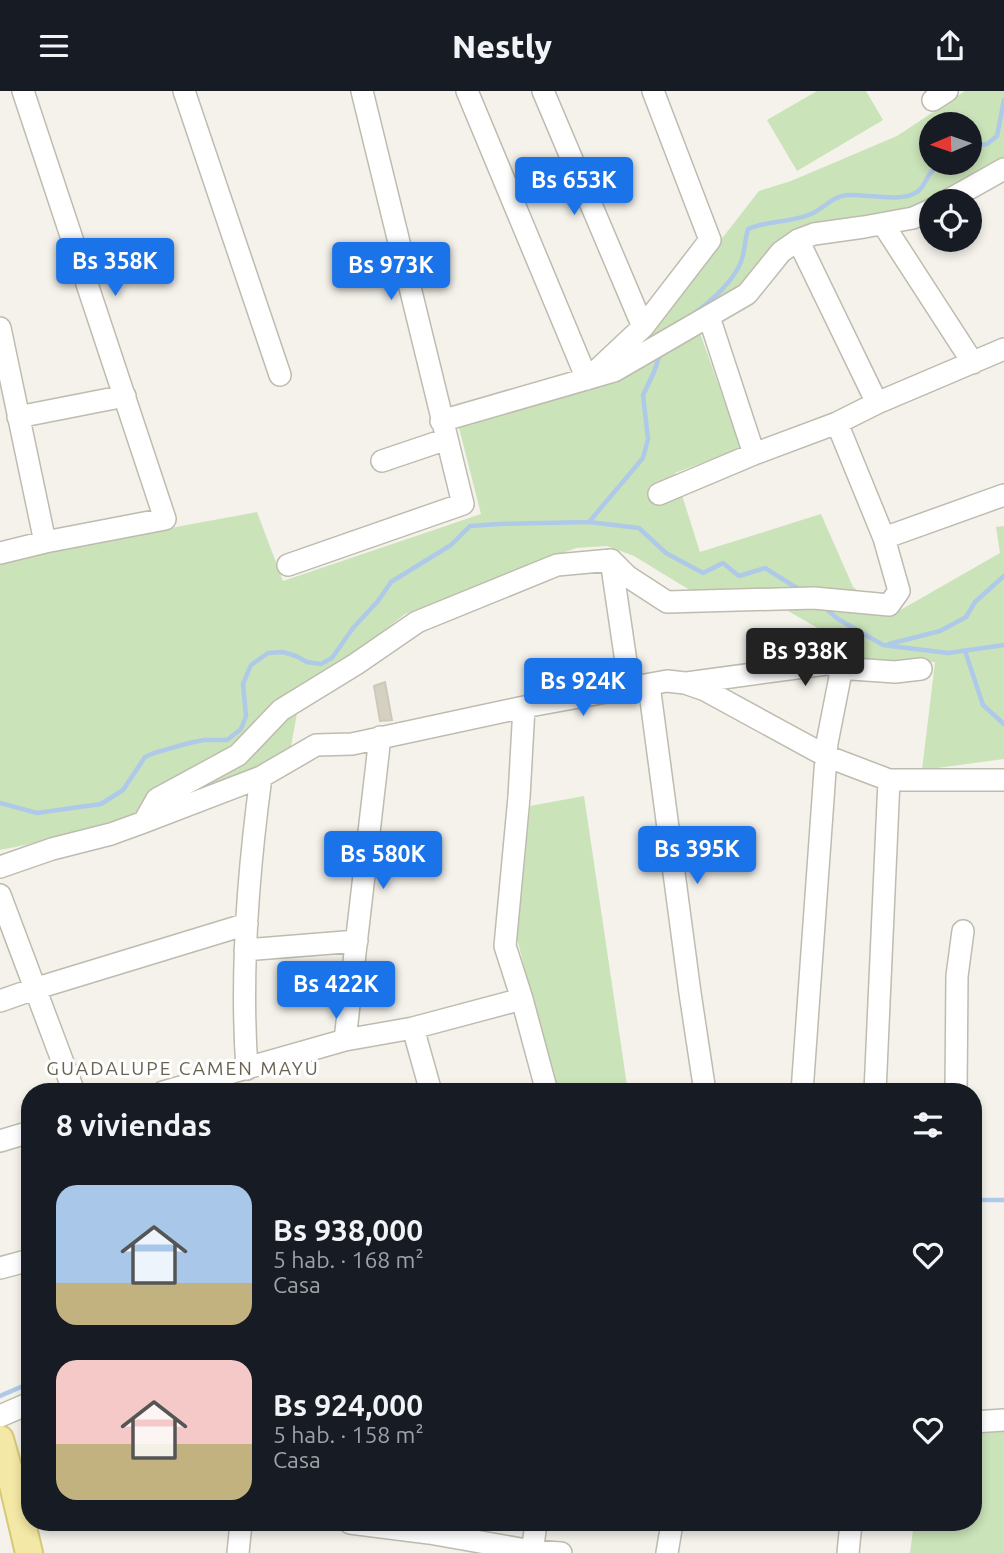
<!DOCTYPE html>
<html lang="es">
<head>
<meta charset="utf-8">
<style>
  body { margin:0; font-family:Ubuntu,sans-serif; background:#20242c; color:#f1f3f6; height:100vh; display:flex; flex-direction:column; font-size:26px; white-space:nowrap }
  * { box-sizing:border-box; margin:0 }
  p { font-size:23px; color:#9ea1a6 }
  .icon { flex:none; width:38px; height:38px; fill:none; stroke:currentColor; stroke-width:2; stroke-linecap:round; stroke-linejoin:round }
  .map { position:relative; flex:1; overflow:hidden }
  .drawer { position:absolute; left:21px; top:992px; width:961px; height:448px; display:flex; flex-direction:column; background:#171b24; border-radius:28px; box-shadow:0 4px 10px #0003 }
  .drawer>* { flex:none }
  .needle { width:46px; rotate:268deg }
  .fabs { position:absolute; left:919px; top:21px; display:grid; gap:14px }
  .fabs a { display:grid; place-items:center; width:63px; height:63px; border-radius:50%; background:#171b24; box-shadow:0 4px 10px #0003; font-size:35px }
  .price { position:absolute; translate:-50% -60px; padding:0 16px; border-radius:7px; background:#1a73e8; color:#fff; font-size:23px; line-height:46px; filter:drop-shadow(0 2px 4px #0008) }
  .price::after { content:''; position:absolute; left:50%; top:42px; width:21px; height:16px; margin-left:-10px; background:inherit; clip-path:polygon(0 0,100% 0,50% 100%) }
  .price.selected { background:#222; color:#fff }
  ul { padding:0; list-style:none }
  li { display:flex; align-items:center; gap:21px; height:175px; padding:0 35px }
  li span { display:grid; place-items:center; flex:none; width:196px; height:140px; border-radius:21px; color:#555 }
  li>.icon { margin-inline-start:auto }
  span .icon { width:84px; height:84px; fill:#fffc; stroke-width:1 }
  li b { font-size:30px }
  h2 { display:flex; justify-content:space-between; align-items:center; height:84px; padding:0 35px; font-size:30px }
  header { display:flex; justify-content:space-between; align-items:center; height:91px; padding:0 35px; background:#171b24; font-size:32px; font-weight:800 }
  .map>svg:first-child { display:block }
  .green { fill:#cae3b9; fill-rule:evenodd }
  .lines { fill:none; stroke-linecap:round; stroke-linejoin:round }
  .stream { stroke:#afc9e9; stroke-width:4.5 }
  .building { fill:#d4d0c2; stroke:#cec8b6; stroke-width:2 }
  .minor-casing { stroke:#bebbaf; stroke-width:24 }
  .major-casing { stroke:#d7c876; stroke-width:30 }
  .minor { stroke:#fff; stroke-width:21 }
  .major { stroke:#f3e8a5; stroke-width:26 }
  .labels { text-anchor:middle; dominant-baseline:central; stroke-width:6; stroke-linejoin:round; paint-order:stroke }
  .neighbourhood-label { font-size:19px; letter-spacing:2px; fill:#696352; stroke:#fff }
</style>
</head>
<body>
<header><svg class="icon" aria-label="menu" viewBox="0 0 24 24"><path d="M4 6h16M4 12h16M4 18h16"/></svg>Nestly<svg class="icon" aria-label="share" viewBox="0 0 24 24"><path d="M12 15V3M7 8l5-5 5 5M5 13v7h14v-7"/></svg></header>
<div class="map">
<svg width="1004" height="1462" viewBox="0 0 1004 1462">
  <rect width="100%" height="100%" fill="#f4f2eb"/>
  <!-- green -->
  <path class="green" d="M817,0H866L883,29L797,80L767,29Z
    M965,0H1004V70L916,117L806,136L739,199L624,265L648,242L759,100L791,90L897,45ZM931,33H970V72H931Z
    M700,242L741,357L675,382L700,461L821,423L853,496L890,525L1000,462L996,436L1004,435V668L922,679L935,571L855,569L835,547L755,501H693L634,465L607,455L576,457L405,523L336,577L301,600L290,661L172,712L106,738L0,759V470L35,462L257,421L283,490L481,423L459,337L617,289Z
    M584,705L628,1001H555L517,847L530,715Z
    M1004,1340V1462H910L914,1432H973V1341Z"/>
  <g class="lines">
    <!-- stream -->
    <path class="stream" d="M970,56L987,53L997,45L1004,9
      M696,221C713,209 733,190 741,171C745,160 745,148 748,138C768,129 791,132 811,123C825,117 832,105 848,104C866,103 902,112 917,101C923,97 926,89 929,84C932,79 937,76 940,72
      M589,431L643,367L648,348L643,304L654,281L660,263
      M824,516L838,528L883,554L948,562L1004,554
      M889,553L940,540L966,526L975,511L1004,485
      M965,560L983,614L1004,633
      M0,712L37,722L101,713L123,699L145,666L154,662L189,652L204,649H227L241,638L246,625L243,593L251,574L268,562L283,561L296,565L307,571L321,573L332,567L353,537L378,510L391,491L451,454L470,435L499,433L589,431L639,437L666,462L703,482L723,472L739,485L765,477L800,499
      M973,1109H1004
      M0,1305L30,1292"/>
  </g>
  <!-- building -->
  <path class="building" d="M385,591L392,629L380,630L374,595Z"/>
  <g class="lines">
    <defs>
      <path id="minor" d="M184,0L280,284
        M467,0L587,288
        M543,0L643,236
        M933,9L947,0
        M947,110L1004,78
        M883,133L973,272
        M798,149L877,312
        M709,226L754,363
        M0,237L45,451
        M594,282L643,236L710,149L653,0
        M18,326L125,305
        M441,330L614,280L747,203L781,161L798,149L814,143L864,136L913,127L931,119
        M382,370L447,348
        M659,403L754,363L837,332L877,312L1004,258
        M884,447L1004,404
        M0,462L45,451L165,428L23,0
        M611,469L630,598
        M288,474L463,413L362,0
        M687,592L826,573L852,578L895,581L921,578
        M649,594L690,902L705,1001
        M524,616L519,706L505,855L522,908L547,1001
        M889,689H1004
        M144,731L157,708L238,664L281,619L356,573L417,531L557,474L611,469L627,485L667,511L814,507L889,514L899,500L884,447L837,332
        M0,776L52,758L111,743L144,731L261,686L316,654L352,653L524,616L667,590L685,592L705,599L826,665L889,689L875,1001
        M0,804L74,1001
        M245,859L357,850
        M0,910L34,898L247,833
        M413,937L431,1001
        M345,949L380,646
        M247,978C240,881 248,782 261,686
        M163,1001L345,949L413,937L522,908
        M802,1001L827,652L842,576
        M956,1001L957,885L963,840
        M0,1050L30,1041
        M0,1177L30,1169
        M0,1325L30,1312
        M973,1331L1004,1329
        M350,1432L429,1442L532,1460L561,1462
        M238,1462L241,1432
        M532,1462L536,1432
        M667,1462L672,1432
        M848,1462L851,1432"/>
      <path id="major" d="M0,1348L13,1394L29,1462"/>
    </defs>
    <!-- minor casing -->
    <use href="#minor" class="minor-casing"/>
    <!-- major casing -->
    <use href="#major" class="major-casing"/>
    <!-- minor -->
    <use href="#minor" class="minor"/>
    <!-- major -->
    <use href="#major" class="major"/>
  </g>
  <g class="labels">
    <!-- neighbourhood labels -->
    <g class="neighbourhood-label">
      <text x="183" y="977">GUADALUPE CAMEN MAYU</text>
    </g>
  </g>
</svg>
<div class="fabs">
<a><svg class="needle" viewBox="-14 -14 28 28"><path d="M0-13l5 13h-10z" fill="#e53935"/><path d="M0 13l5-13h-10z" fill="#9ea1a6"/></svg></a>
<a><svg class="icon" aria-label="locate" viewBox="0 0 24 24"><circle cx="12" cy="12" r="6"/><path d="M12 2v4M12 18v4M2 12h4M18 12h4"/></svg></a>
</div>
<b class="price" style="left:574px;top:126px">Bs 653K</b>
<b class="price" style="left:115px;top:207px">Bs 358K</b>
<b class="price" style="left:391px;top:211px">Bs 973K</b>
<b class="price selected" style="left:805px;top:597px">Bs 938K</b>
<b class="price" style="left:583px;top:627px">Bs 924K</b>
<b class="price" style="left:697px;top:795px">Bs 395K</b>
<b class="price" style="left:383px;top:800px">Bs 580K</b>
<b class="price" style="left:336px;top:930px">Bs 422K</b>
<section class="drawer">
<h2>8 viviendas<svg class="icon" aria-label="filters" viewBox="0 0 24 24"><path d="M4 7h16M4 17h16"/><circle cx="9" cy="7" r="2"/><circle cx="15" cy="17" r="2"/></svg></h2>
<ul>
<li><span style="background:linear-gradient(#a9c7e8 70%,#c2b280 0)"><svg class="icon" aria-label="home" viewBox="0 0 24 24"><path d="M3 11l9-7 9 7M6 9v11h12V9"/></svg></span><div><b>Bs 938,000</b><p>5 hab. · 168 m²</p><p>Casa</p></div><svg class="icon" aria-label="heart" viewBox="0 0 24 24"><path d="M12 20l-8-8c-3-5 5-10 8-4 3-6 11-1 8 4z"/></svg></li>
<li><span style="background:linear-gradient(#f6c9c9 60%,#c2b280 0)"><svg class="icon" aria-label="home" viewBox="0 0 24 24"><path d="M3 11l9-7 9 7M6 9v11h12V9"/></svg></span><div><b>Bs 924,000</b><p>5 hab. · 158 m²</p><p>Casa</p></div><svg class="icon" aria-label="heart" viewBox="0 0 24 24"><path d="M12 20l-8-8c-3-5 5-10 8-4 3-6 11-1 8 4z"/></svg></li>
</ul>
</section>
</div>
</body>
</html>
